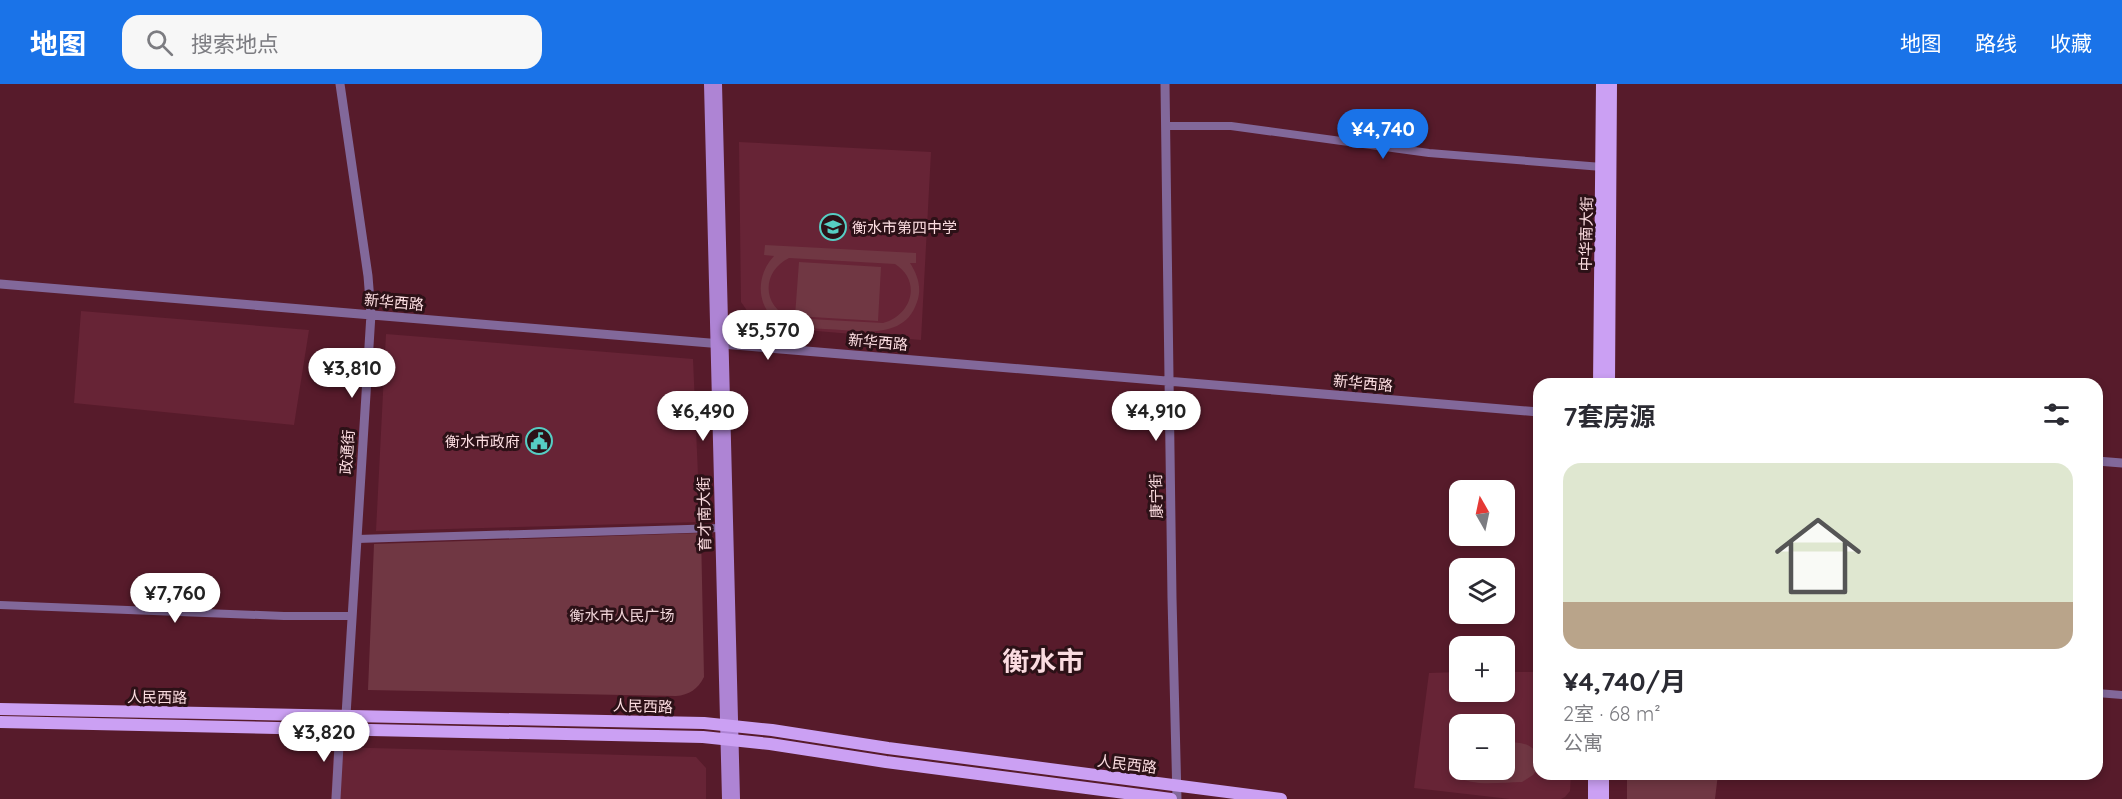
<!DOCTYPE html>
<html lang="zh">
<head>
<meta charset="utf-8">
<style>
  body { margin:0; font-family:Quicksand,"Noto Sans SC",sans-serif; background:#f7f7f7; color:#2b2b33; height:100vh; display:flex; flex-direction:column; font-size:22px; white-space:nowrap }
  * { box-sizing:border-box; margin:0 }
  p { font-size:20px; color:#7c7c81 }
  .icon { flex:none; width:33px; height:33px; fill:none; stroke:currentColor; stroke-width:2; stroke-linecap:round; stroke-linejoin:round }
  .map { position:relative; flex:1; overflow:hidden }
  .side { position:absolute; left:1533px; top:294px; width:570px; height:402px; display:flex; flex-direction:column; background:#fff; border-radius:18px; box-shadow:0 3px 9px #0003 }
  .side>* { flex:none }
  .needle { width:39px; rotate:351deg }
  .controls { position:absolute; left:1449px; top:396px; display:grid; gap:12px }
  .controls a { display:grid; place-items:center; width:66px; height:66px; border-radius:12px; background:#fff; box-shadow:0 3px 9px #0003; font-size:30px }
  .price { position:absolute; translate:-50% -51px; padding:0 14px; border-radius:21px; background:#fff; color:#222; font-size:20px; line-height:39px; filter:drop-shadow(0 2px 3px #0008) }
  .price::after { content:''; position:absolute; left:50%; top:36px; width:18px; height:14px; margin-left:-9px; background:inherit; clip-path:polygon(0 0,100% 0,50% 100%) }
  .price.current { background:#1a73e8; color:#fff }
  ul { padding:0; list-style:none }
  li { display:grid; align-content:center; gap:12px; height:318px; padding:0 30px }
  li span { display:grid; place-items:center; height:186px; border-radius:18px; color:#555 }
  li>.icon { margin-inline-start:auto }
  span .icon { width:108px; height:108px; fill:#fffc; stroke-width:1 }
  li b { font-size:26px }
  h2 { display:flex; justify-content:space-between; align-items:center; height:72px; padding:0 30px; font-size:26px }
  header { display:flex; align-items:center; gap:36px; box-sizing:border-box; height:84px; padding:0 30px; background:#1a73e8; color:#fff }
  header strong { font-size:28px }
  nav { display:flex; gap:33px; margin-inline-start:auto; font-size:21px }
  .search { width:420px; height:54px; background:#f7f7f7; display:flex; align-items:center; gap:15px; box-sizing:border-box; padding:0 21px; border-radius:18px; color:#7c7c81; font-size:22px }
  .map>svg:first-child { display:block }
  .built { fill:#672436; fill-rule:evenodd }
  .green { fill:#703743; fill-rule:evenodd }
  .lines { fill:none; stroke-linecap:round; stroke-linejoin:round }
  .minor { stroke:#82689a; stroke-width:8 }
  .tertiary { stroke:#82689a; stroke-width:9 }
  .secondary { stroke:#ae84d4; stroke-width:10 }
  .primary { stroke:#cba0f3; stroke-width:12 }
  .labels { text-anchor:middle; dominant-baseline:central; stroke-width:6; stroke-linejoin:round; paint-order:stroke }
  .poi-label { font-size:15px; fill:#fcdde1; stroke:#2c1117; text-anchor:start }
  .street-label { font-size:15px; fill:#fcdde1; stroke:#2c1117 }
  .park-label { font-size:15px; fill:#f1d6da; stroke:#2c1117 }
  .town-label { font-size:27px; font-weight:bold; fill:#fadbe0; stroke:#2c1117 }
</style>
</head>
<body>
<header>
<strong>地图</strong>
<div class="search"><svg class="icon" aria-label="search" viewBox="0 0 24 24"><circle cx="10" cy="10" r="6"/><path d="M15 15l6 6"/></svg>搜索地点</div>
<nav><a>地图</a><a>路线</a><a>收藏</a></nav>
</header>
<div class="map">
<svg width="2122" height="715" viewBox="0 0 2122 715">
  <rect width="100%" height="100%" fill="#571b2b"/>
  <!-- built -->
  <path class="built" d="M739,58L931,68L921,256L758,242L741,218Z
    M81,227L309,246L294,341L74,319Z
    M386,250L693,275L700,438L376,447Z
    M1459,588L1460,608H1504L1505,588H1539V690H1571L1570,707L1565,713L1561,715H1510L1414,704L1429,589ZM1460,640H1504V686H1460Z
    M334,663L696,673L706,684V715H331Z"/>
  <!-- green -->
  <path class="green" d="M765,161L916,169V179H910C918,191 922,205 917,218C904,258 857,246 825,245C813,244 796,246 784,241C756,228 754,193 774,172L764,171ZM789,174L895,180C922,197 912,231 883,239L791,234C762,223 761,188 789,174Z
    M799,178L881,183L878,237L795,232Z
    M701,449L704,593C698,605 689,611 676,612L368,606L374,460Z
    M1505,658C1524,658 1540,660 1538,684L1533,691L1522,698C1499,698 1472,704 1453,690L1451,672L1459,661L1460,686H1504Z
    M1627,690H1718L1715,715H1627Z"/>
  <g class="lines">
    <!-- minor -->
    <path class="minor" d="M1166,42H1231L1429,69L1602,83
      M357,455L720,444
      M0,521L284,532H352
      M2097,609L2122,611"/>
    <!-- tertiary -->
    <path class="tertiary" d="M340,0L368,192L371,230L346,631
      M1165,0L1172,514L1177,715
      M0,200L1539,328
      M2097,377L2122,379
      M336,715L340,644"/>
    <!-- secondary -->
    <path class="secondary" d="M709,0L727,715
      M717,0L735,715"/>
    <!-- primary -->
    <path class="primary" d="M1599,300L1602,0
      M1609,300L1611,0
      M0,625L704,639L772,646L888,664L1281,715
      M0,638L703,653L770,660L886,678L1171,715
      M1594,715V690
      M1603,715V690"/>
  </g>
  <!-- icons -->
  <defs>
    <symbol id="school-ring" viewBox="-11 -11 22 22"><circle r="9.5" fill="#2c1117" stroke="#56cec4" stroke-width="1.5"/><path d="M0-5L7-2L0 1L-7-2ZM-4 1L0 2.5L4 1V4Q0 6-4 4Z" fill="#56cec4"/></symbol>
    <symbol id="civic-ring" viewBox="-11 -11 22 22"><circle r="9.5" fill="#2c1117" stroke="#56cec4" stroke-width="1.5"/><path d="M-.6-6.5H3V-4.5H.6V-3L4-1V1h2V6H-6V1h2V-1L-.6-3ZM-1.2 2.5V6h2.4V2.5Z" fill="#56cec4"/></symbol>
  </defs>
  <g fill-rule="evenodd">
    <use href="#school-ring" x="818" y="128" width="30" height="30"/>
    <use href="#civic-ring" x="524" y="342" width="30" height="30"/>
  </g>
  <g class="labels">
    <!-- poi labels -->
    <g class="poi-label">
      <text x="852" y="143">衡水市第四中学</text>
      <text x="520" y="357" text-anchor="end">衡水市政府</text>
    </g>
    <!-- street labels -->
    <g class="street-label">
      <text transform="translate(1586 150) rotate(-89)">中华南大街</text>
      <text transform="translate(394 218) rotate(5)">新华西路</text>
      <text transform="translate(878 258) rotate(5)">新华西路</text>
      <text transform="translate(1363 299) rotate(5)">新华西路</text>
      <text transform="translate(347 368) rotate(-86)">政通街</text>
      <text transform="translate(1156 412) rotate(-91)">康宁街</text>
      <text transform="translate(704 430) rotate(-91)">育才南大街</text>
      <text transform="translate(157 613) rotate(1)">人民西路</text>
      <text transform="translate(643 622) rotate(2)">人民西路</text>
      <text transform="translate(1127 680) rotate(7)">人民西路</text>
    </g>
    <!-- park labels -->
    <g class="park-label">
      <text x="622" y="531">衡水市人民广场</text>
    </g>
    <!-- town labels -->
    <g class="town-label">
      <text x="1043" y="577">衡水市</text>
    </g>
  </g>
</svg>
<div class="controls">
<a><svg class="needle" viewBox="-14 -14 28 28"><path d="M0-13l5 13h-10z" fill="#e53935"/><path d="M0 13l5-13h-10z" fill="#7c7c81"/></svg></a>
<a><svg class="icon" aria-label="layers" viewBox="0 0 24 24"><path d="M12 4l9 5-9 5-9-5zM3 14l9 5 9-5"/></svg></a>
<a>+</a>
<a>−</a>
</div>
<b class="price current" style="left:1383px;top:76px">¥4,740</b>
<b class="price" style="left:768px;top:277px">¥5,570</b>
<b class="price" style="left:352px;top:315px">¥3,810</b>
<b class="price" style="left:703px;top:358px">¥6,490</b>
<b class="price" style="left:1156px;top:358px">¥4,910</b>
<b class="price" style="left:175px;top:540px">¥7,760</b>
<b class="price" style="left:324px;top:679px">¥3,820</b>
<section class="side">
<h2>7套房源<svg class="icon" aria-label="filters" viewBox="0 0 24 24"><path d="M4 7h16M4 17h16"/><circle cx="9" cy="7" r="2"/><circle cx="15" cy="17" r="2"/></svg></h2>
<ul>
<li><span style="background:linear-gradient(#dfe7d0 75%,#b9a48a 0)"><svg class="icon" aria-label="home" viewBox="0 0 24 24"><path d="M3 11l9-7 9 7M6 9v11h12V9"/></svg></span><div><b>¥4,740/月</b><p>2室 · 68 m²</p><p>公寓</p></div></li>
</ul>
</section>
</div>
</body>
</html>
